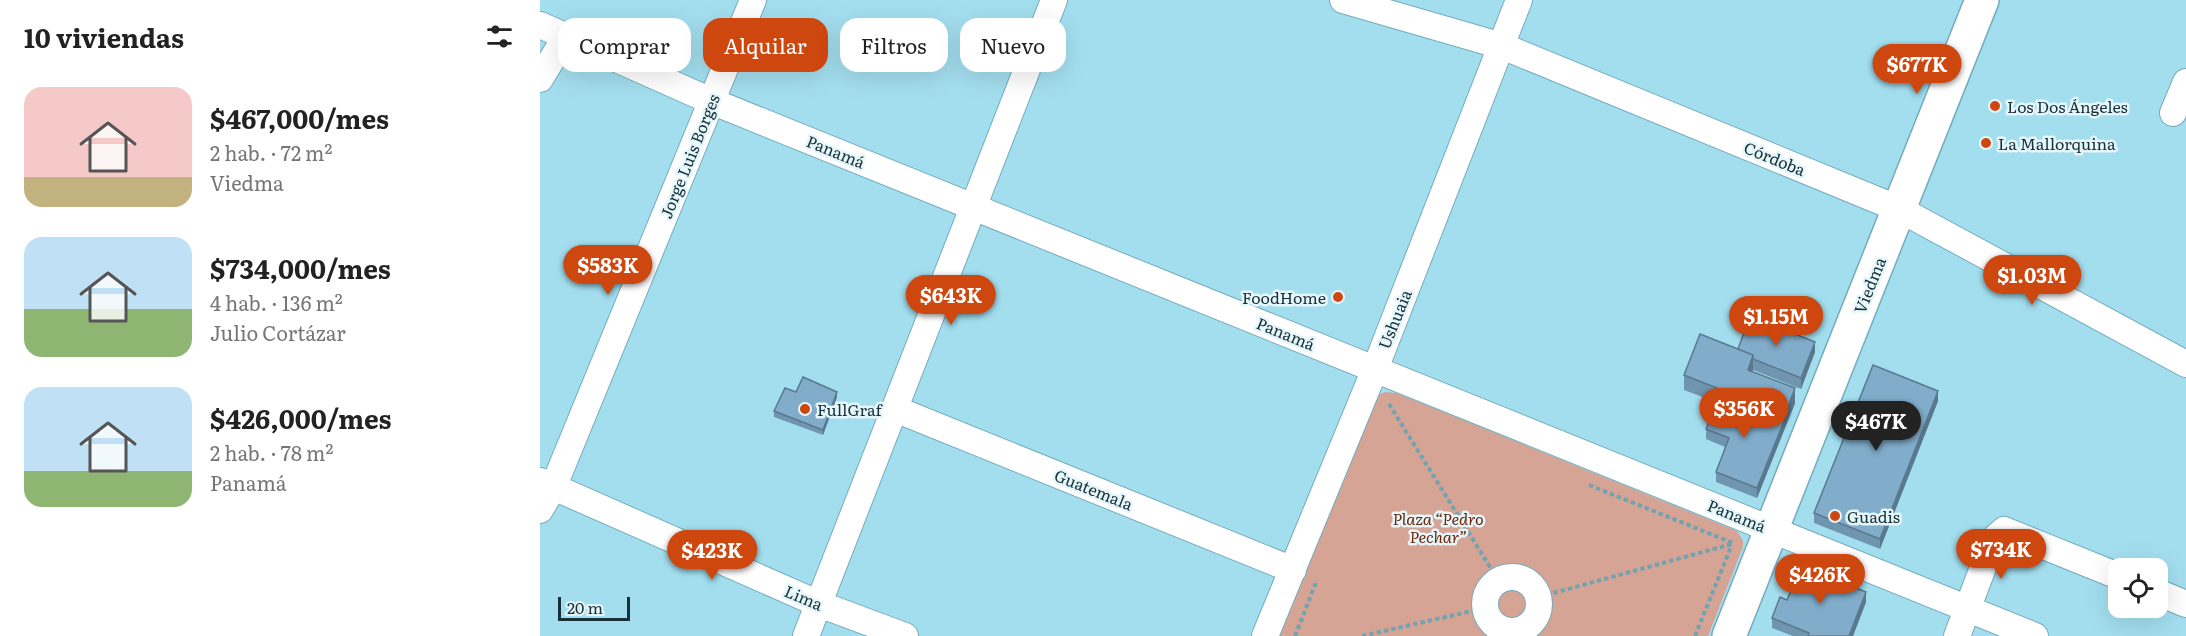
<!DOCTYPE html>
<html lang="es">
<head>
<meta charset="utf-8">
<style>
  body { margin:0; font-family:Literata,serif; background:#f2f2f2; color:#222; height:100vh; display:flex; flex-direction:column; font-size:22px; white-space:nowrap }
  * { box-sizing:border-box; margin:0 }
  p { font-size:20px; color:#767676 }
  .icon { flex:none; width:33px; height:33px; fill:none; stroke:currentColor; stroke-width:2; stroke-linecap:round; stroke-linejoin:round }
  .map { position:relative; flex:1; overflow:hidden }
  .side { display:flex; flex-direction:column; background:#fff; width:540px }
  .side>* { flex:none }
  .banner { position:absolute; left:18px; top:18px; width:570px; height:54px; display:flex; gap:12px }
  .tools { position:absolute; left:1568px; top:558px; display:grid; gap:12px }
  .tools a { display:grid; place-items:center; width:60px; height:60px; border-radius:12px; background:#fff; box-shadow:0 6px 24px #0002; font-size:30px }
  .scale { position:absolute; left:18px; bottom:15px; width:72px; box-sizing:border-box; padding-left:6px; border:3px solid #183037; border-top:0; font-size:16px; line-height:21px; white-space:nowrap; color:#183037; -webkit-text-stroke:4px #e6f7fc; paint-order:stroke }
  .price { position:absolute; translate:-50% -51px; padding:0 14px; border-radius:21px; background:#cd470f; color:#fff; font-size:20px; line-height:39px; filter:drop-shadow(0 2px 3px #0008) }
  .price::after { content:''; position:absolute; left:50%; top:36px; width:18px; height:14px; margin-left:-9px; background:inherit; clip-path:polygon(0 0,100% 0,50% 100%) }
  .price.current { background:#222; color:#fff }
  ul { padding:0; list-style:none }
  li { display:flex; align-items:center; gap:18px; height:150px; padding:0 24px }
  li span { display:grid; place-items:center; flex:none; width:168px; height:120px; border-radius:18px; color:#555 }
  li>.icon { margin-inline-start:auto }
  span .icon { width:72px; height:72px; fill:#fffc; stroke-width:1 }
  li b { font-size:26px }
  h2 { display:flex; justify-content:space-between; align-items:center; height:72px; padding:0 24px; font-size:26px }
  .tag { padding:0 21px; border-radius:18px; background:#fff; box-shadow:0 6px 24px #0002; font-size:21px; line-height:54px }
  .tag.current { background:#cd470f; color:#fff }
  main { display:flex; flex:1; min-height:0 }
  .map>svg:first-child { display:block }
  .green { fill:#d5a495 }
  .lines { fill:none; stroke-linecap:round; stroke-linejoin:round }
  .street-casing { stroke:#73acbe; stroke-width:28 }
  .secondary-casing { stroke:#73acbe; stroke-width:36 }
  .path { stroke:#74a3b0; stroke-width:4; stroke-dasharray:4.5 3; stroke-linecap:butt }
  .street { stroke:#fff; stroke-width:26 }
  .secondary { stroke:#fff; stroke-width:33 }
  .wall { fill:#6f95af }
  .shaded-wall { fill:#5a798e }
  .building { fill:#81adcb; stroke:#5a798e; stroke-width:1.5 }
  .poi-dot { fill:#cd470f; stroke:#e6f7fc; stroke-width:2 }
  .labels { text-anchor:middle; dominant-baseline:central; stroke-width:5; stroke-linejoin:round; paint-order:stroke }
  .poi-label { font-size:16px; fill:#183037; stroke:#e6f7fc; text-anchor:start }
  .street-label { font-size:16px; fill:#183037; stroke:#e6f7fc }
  .park-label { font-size:16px; font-style:italic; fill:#6c2307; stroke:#e6f7fc }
</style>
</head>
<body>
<main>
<section class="side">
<h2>10 viviendas<svg class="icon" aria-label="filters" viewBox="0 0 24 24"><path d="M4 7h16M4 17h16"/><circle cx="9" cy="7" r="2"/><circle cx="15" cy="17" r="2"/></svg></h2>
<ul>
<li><span style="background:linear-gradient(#f6c9c9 75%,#c2b280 0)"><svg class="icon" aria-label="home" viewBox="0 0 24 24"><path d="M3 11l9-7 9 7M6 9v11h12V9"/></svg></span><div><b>$467,000/mes</b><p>2 hab. · 72 m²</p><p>Viedma</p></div></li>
<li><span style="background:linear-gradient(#bfe0f5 60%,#8fb573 0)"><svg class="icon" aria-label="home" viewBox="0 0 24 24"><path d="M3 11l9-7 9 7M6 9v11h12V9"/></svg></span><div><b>$734,000/mes</b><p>4 hab. · 136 m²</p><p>Julio Cortázar</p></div></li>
<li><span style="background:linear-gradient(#bfe0f5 70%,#8fb573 0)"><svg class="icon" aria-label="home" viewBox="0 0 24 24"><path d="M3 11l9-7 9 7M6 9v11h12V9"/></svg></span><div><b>$426,000/mes</b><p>2 hab. · 78 m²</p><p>Panamá</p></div></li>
</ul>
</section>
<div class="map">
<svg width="1646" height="636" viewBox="0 0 1646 636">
  <rect width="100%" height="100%" fill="#a3deef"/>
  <!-- green -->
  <path class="green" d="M845,392L856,393L1197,531L1203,541V547L1168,636H736L834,397Z"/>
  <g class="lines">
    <defs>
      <path id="street" d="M803,0L962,46L1359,209L1646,364
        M0,25L171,101L1495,636
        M0,79L26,36
        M1633,113L1646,82
        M355,409L753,570
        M0,481L279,604L365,636
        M0,510L13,488L213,0
        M945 604a27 27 0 1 1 54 0a27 27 0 1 1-54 0Z
        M1617,592L1646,604
        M266,636L514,0
        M725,636L835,369L979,0
        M1417,636L1450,549L1456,537L1464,530L1578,576"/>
      <path id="secondary" d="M1189,636L1442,0"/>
    </defs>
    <!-- street casing -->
    <use href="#street" class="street-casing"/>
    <!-- secondary casing -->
    <use href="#secondary" class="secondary-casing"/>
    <!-- path -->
    <path class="path" d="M849,404L958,580
      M1049,485L1193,543
      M999,597L1192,544
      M987,627L992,636
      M755,636L777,580
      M822,636L945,608
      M959,636L961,629
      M1155,636L1191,547"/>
    <!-- street -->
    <use href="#street" class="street"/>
    <!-- secondary -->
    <use href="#secondary" class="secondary"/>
  </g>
  <!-- wall -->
  <path class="wall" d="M1198,349L1275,352L1261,389L1213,370L1212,372L1255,403L1217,498L1176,482V472L1185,447L1166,439V429L1176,402L1144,390V375Z
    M256,392L297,397L283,435L234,417V411Z
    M1398,401L1340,549L1274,523V513Z
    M1247,600L1326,602L1313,636H1253L1232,628V618Z"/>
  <!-- shaded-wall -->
  <path class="shaded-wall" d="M1275,342V352L1261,389V378Z
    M1213,355V370L1208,384V370Z
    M1255,388V403L1217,498V488L1245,419V415Z
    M1398,391V401L1340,549V539Z
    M297,392V397L283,435V430Z
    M1326,592V602L1313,636H1309Z"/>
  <!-- building -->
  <path class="building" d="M1210,316L1275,342L1261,378L1213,359V355L1198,349Z
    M1160,334L1213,355L1208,370L1255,388L1245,415L1144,375Z
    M1333,365L1398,391L1340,539L1274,513Z
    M263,377L297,392L283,430L234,411L245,388L256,392Z
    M1179,394L1245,419L1217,488L1176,472L1189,438L1166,429Z
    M1261,566L1326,592L1309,636H1268L1269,633L1232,618L1240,597L1247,600Z"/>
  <!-- markers -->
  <g class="poi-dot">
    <circle cx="1455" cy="106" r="6"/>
    <circle cx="1446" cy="143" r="6"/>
    <circle cx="798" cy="297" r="6"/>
    <circle cx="265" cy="409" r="6"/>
    <circle cx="1295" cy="516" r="6"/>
  </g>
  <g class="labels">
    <!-- poi labels -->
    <g class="poi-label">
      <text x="1467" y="106">Los Dos Ángeles</text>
      <text x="1458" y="143">La Mallorquina</text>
      <text x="786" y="297" text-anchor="end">FoodHome</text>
      <text x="277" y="409">FullGraf</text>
      <text x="1307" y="516">Guadis</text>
    </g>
    <!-- street labels -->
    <g class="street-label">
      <text transform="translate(296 151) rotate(22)">Panamá</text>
      <text transform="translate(149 156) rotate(-68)">Jorge Luis Borges</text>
      <text transform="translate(1235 158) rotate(22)">Córdoba</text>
      <text transform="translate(1329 285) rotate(-68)">Viedma</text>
      <text transform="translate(854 319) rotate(-68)">Ushuaia</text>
      <text transform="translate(746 333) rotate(22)">Panamá</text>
      <text transform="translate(554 489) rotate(22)">Guatemala</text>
      <text transform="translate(1197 515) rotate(22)">Panamá</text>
      <text transform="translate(264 597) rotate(23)">Lima</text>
    </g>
    <!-- park labels -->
    <g class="park-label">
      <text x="898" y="518">Plaza “Pedro<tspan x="898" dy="18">Pechar”</tspan></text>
    </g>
  </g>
</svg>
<div class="tools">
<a><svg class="icon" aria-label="locate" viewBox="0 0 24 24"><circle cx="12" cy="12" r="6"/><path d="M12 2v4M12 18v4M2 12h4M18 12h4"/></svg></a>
</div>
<div class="scale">20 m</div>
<b class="price" style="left:1377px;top:95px">$677K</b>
<b class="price" style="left:68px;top:296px">$583K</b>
<b class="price" style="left:1492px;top:306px">$1.03M</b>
<b class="price" style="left:411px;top:326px">$643K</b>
<b class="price" style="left:1236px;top:347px">$1.15M</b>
<b class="price" style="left:1204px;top:439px">$356K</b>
<b class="price current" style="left:1336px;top:452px">$467K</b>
<b class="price" style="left:1461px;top:580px">$734K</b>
<b class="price" style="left:172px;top:581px">$423K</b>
<b class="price" style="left:1280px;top:605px">$426K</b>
<div class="banner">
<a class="tag">Comprar</a>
<a class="tag current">Alquilar</a>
<a class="tag">Filtros</a>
<a class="tag">Nuevo</a>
</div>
</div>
</main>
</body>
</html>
